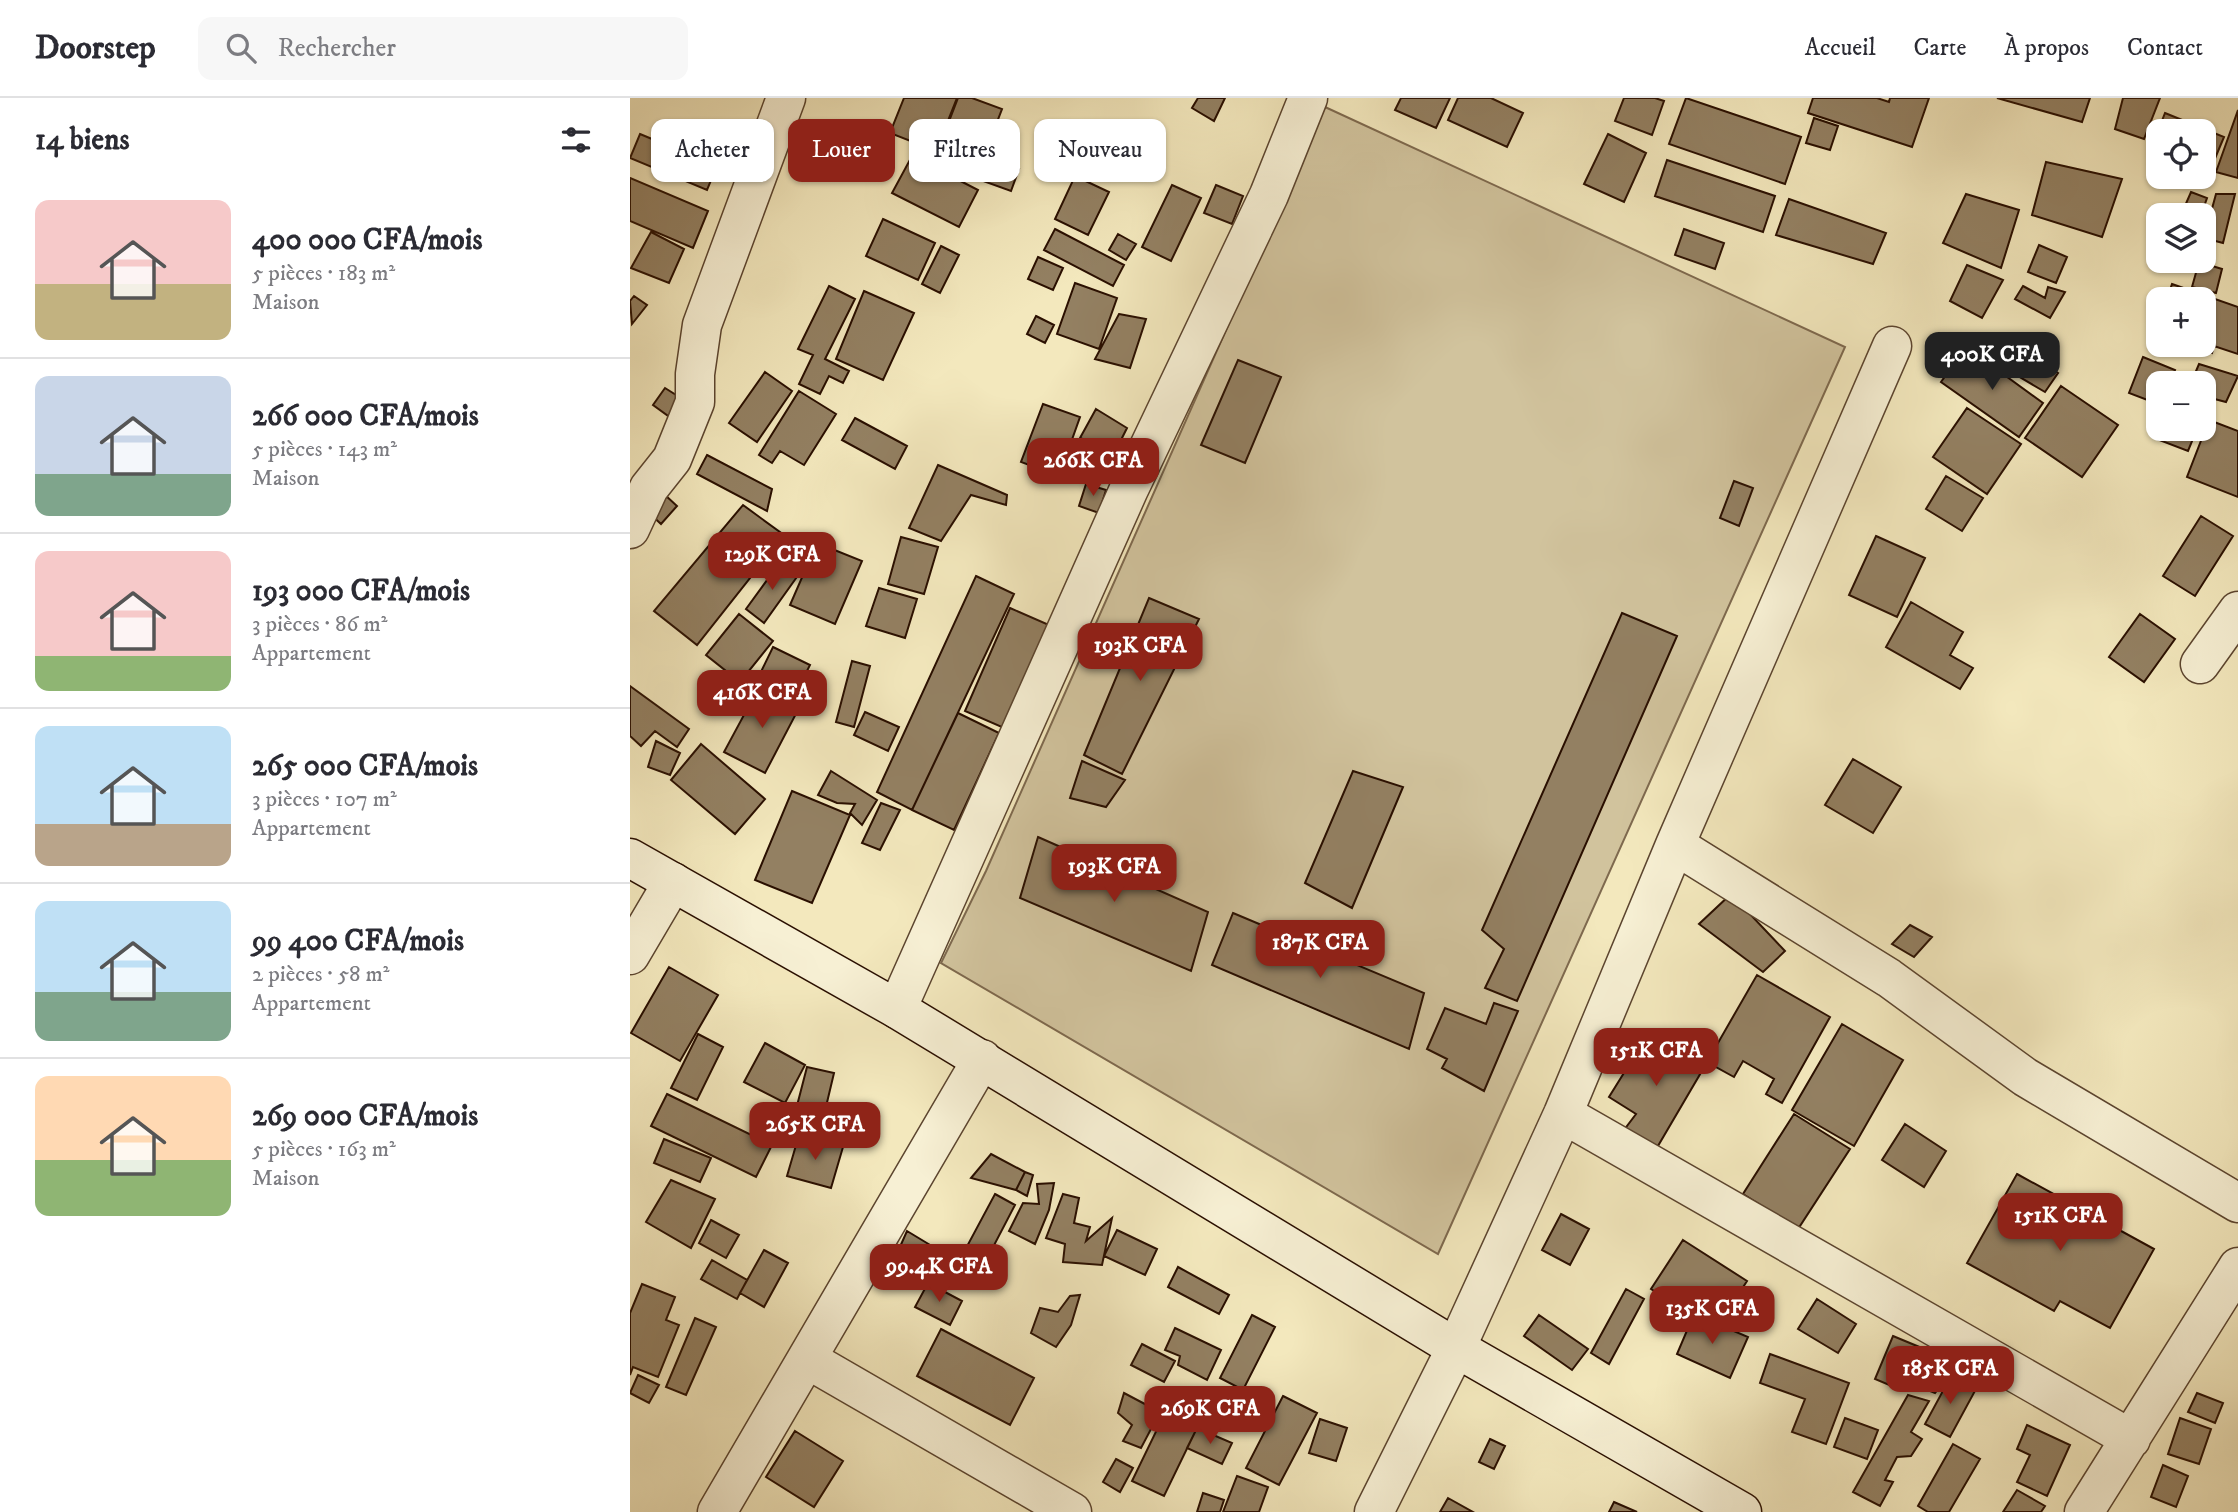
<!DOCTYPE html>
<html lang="fr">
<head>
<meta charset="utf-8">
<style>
  body { margin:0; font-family:"IM FELL DW Pica",serif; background:#f7f7f7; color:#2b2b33; height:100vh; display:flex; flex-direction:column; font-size:26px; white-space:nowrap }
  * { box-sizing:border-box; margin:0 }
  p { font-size:23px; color:#7c7c81 }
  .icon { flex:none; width:38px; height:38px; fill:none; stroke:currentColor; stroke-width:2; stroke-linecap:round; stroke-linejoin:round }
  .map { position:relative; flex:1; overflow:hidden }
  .details { display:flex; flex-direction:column; background:#fff; width:630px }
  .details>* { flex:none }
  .banner { position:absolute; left:21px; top:21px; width:665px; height:63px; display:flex; gap:14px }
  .fabs { position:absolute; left:1516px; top:21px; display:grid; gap:14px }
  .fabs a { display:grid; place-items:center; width:70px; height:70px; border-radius:14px; background:#fff; box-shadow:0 2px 5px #0004; font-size:35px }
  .price { position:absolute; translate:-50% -60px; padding:0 16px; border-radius:14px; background:#8f2418; color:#fff; font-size:23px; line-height:46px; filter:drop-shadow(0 2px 4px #0008) }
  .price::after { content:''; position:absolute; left:50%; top:42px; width:21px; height:16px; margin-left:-10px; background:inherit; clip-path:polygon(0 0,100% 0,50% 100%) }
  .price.current { background:#222; color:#fff }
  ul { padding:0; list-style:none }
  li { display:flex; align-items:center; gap:21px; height:175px; padding:0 35px }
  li+li { border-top:2px solid #e1e1e2 }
  li span { display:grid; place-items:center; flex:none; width:196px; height:140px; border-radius:14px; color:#555 }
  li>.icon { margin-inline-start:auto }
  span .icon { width:84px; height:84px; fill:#fffc; stroke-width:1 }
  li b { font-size:30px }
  h2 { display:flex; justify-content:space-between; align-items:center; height:84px; padding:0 35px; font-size:30px }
  .pill { padding:0 24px; border-radius:14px; background:#fff; box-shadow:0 2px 5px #0004; font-size:24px; line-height:63px }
  .pill.current { background:#8f2418; color:#fff }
  header { display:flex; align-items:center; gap:42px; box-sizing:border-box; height:98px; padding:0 35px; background:#fff; border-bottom:2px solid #e1e1e2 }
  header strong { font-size:33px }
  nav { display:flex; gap:38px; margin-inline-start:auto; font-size:24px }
  .search { width:490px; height:63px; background:#f7f7f7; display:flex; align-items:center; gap:18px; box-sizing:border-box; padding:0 24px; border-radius:14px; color:#7c7c81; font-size:26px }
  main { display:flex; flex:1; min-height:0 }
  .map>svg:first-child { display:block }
  .green { fill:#d1c39d; stroke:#7e694e; stroke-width:2 }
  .building { fill:#938062; stroke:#2a0f00; stroke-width:2 }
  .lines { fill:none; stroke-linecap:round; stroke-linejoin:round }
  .street-casing { stroke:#5c452f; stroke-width:41 }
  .secondary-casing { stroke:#2a0f00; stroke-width:41 }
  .street { stroke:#f7f0d4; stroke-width:38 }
  .secondary { stroke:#f7f0d4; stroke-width:38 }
</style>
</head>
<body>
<header>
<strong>Doorstep</strong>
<div class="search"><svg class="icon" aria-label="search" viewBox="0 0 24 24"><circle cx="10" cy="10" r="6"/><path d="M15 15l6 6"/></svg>Rechercher</div>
<nav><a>Accueil</a><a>Carte</a><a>À propos</a><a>Contact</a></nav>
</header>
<main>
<section class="details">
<h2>14 biens<svg class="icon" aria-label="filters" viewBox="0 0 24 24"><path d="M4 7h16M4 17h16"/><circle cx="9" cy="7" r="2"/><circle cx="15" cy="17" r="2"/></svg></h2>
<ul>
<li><span style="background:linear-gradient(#f6c9c9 60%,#c2b280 0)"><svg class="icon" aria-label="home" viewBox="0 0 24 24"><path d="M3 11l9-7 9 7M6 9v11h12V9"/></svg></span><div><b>400 000 CFA/mois</b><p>5 pièces · 183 m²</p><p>Maison</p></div></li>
<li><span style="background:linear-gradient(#c9d6e8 70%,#7fa58c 0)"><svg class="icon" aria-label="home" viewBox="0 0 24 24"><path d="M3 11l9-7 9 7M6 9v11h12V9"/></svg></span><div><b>266 000 CFA/mois</b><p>5 pièces · 143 m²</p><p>Maison</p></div></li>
<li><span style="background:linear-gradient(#f6c9c9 75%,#8fb573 0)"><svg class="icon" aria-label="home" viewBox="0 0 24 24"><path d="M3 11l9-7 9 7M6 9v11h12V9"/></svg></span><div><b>193 000 CFA/mois</b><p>3 pièces · 86 m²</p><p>Appartement</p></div></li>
<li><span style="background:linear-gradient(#bfe0f5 70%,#b9a48a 0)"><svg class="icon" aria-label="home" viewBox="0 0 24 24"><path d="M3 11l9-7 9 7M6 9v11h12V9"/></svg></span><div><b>265 000 CFA/mois</b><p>3 pièces · 107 m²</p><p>Appartement</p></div></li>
<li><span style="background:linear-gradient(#bfe0f5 65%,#7fa58c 0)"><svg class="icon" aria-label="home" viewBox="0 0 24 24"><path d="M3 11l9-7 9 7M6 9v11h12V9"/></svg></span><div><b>99 400 CFA/mois</b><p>2 pièces · 58 m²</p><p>Appartement</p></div></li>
<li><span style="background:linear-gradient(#ffd9b3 60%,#8fb573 0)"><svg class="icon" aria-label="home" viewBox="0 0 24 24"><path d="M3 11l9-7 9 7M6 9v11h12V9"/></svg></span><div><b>269 000 CFA/mois</b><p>5 pièces · 163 m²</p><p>Maison</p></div></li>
</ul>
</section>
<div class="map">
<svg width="1608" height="1414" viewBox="0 0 1608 1414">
  <rect width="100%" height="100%" fill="#f3e8bd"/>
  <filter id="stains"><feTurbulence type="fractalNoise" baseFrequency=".00286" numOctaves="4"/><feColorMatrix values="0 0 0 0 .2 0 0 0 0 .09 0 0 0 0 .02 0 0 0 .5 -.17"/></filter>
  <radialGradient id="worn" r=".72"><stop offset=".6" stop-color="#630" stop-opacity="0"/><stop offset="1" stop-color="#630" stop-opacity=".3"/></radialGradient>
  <!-- green -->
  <path class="green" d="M695,9L1215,249L808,1156L311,865L356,773Z"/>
  <!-- building -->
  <path class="building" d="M274,0H327L306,53L260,35Z
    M328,0H342L372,11L354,58L389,71L381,93L303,65Z
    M568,0H595L584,23L562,10Z
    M771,0H820L806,30L765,12Z
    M828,0H861L893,15L877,49L818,22Z
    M994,0H1025L1034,3L1022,37L985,23Z
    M1056,0L1171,39L1155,86L1039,46Z
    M1183,0H1247L1259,4L1260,0H1299L1282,49L1178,15Z
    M1367,0H1460L1452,24Z
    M1493,0H1530L1514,41L1485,31Z
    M1608,12V80L1586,74Z
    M1535,15L1594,39L1581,70L1573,67V33H1528Z
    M1184,20L1208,28L1200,52L1176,45Z
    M47,28L87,43L81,60L40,44Z
    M10,36L87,68L77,92L0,60Z
    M978,36L1016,55L994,104L954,86Z
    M282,58L348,92L329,129L262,95Z
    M1037,62L1145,98L1133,134L1025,98Z
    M1416,64L1492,81L1472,139L1402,117Z
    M445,78L479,94L458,137L425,121Z
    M0,80L78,113L63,150L0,123Z
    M542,87L571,100L541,163L512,149Z
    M586,87L613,98L602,126L574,115Z
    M1561,94L1577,100L1571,117H1551Z
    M1336,96L1389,112L1371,170L1313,145Z
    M1586,96H1605L1593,145L1574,140Z
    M1159,101L1256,135L1243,166L1146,137Z
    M253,121L305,145L288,182L236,158Z
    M425,131L494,167L483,188L414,152Z
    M1054,131L1094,145L1085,171L1045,157Z
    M21,134L54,151L39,185L1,170Z
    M488,136L506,146L496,162L479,152Z
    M1409,147L1437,159L1426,185L1398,174Z
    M311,148L329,157L310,195L292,186Z
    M408,159L433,170L423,192L398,181Z
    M1569,164L1592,171L1586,195L1562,189Z
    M1337,167L1373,182L1352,220L1320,203Z
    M445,185L487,200L469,251L427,236Z
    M1542,186L1608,209V256L1584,248L1582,255L1556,247H1573V201H1537Z
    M199,188L225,201L195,261L219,273L213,285L199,278L190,296L169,286L183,257L168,251Z
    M1393,188L1415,200L1418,189L1435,194L1420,220L1385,201Z
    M234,193L284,215L253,282L206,261Z
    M4,198L17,207L2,226L0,203Z
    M489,216L516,221L500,270L465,261Z
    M406,218L424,227L415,245L397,236Z
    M1383,248L1428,275L1415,294L1371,268Z
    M1336,249L1413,305L1389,339L1311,284Z
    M1513,259L1545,272L1539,285H1528V306L1499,295Z
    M608,262L651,279L615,365L571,347Z
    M1569,266L1608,278L1596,304L1573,298V285H1561Z
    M135,274L162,293L127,344L99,325Z
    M1431,288L1488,327L1452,379L1395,340Z
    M35,290L54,302L41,320L23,307Z
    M169,293L206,316L174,367L150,353L142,365L129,357Z
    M413,306L450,319L429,378L391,364Z
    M1337,310L1391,346L1357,396L1303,359Z
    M466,311L497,330L485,354L450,340Z
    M225,320L277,348L265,371L212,342Z
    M1579,322L1608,333V399L1557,379Z
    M1528,331H1567L1558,353L1524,340Z
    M77,357L142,391L137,413L67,376Z
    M308,367L377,397L376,407L341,397L311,443L279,430Z
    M1316,378L1353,400L1332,433L1296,411Z
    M1104,383L1123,390L1109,428L1090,420Z
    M456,386L476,392L469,415L449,408Z
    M34,396L47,408L31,426L18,414Z
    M113,407L154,437L67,547L24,513Z
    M1571,418L1603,438L1565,498L1533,478Z
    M1246,438L1295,460L1267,519L1219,497Z
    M271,439L308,449L294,496L258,486Z
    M187,445L232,463L205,526L160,507Z
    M151,463L169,476L134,525L116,511Z
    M346,478L384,496L282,712L247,694Z
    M249,490L287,501L275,540L236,528Z
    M519,500L569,521L492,676L454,657Z
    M1281,504L1333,534L1320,557L1343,570L1330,591L1256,549Z
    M380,510L419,527L374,630L335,613Z
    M992,515L1047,538L887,903L855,890L874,851L852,832Z
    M109,516L143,543L110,584L76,557Z
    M1510,516L1545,541L1514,584L1479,559Z
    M143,549L180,567L166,595L129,578Z
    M222,563L240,568L224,629L206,624Z
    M0,588L59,631L47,649L25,633L11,648L0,638Z
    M129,589L169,610L135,675L94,654Z
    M235,614L269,629L258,653L224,637Z
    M328,615L369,635L324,732L282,712Z
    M26,643L50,655L40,677L18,669Z
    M71,646L135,701L105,736L41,682Z
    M1223,661L1271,689L1243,735L1195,707Z
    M452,663L495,682L476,709L440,700Z
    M201,673L247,702L232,727L220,715L225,706L207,705L188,697Z
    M723,673L773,689L722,810L675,785Z
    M162,693L220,717L182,805L125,782Z
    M251,705L270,712L250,752L232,745Z
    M408,739L578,814L561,873L390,800Z
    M1101,796L1155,853L1133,874L1069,826Z
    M603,815L794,895L779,951L582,867Z
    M1280,827L1302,839L1284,859L1262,846Z
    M39,869L88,897L50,963L1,935Z
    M1127,877L1200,919L1152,1005L1136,996L1144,981L1113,963L1104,979L1077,964Z
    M864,905L888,913L854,993L812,970L817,961L797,951L815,910L856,926Z
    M1212,926L1273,962L1224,1048L1162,1012Z
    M1020,933L1076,966L1025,1053L994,1032L1006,1016L979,999Z
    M68,936L93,949L67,1002L41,990Z
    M135,945L175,967L155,1005L114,984Z
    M177,969L204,975L190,1034L162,1027Z
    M37,996L142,1047L126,1079L21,1028Z
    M1164,1016L1220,1051L1168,1131L1113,1096Z
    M1275,1026L1316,1053L1294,1089L1252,1062Z
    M169,1037L213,1049L201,1090L157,1078Z
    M34,1041L81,1060L70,1084L24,1065Z
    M361,1056L395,1074L386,1092L341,1080Z
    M395,1074L403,1077L397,1098L386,1092Z
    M1387,1076L1524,1151L1480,1230L1430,1203L1424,1213L1337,1165Z
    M41,1082L85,1101L61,1150L16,1124Z
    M424,1085L419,1112L405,1146L379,1133L393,1105L409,1106L407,1086Z
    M365,1096L385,1107L348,1178L327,1167Z
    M433,1096L449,1100L444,1125L460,1129L456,1143L482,1120L472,1167L433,1164L435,1146L416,1140Z
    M931,1116L959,1131L940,1167L912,1152Z
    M81,1122L109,1137L96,1160L69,1145Z
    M487,1132L527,1151L515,1177L474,1158Z
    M277,1133L315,1156L301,1178L265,1160Z
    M1053,1142L1117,1183L1099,1211L1074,1196L1060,1216L1021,1191Z
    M134,1152L158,1165L134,1209L110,1195Z
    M82,1162L117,1182L107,1201L71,1181Z
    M548,1169L599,1197L589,1216L538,1189Z
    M298,1185L332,1203L320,1227L285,1209Z
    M12,1186L45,1199L36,1222L49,1227L28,1279L3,1269L0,1277V1215Z
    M996,1191L1014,1201L979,1266L961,1255Z
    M450,1197L441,1227L426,1249L401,1235L410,1210L428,1214L440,1198Z
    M1187,1201L1226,1226L1208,1255L1168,1231Z
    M1064,1216L1118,1239L1100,1280L1047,1256Z
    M622,1217L645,1229L613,1292L590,1280Z
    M909,1217L958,1251L942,1272L894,1238Z
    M65,1220L86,1229L56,1297L36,1289Z
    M545,1230L591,1252L577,1282L548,1267L550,1258L535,1252Z
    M311,1231L404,1280L380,1327L287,1278Z
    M1263,1238L1328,1265L1305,1295L1295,1291L1304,1272L1276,1260L1264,1289L1245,1281Z
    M512,1246L545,1263L534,1284L501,1267Z
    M1140,1256L1219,1285L1196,1346L1162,1334L1175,1301L1130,1285Z
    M8,1277L29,1287L19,1305L0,1295Z
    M1321,1278L1346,1291L1320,1339L1295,1326Z
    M494,1295L530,1314L511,1350L493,1343L502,1327L488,1315Z
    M1567,1295L1593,1305L1585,1325L1558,1314Z
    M1278,1297L1299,1303L1281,1334L1292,1341L1281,1358L1267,1359L1255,1382L1263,1384L1250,1408L1223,1394Z
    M653,1298L687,1315L649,1387L616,1370Z
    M535,1315L567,1330L534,1398L502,1383Z
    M1215,1320L1248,1332L1237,1361L1204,1349Z
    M1550,1320L1581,1331L1569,1366L1538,1356Z
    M690,1321L717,1330L706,1363L679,1355Z
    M1397,1327L1440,1347L1417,1398L1387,1384L1400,1357L1387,1351Z
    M567,1330L602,1345L592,1366L557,1350Z
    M165,1333L213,1363L184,1409L136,1379Z
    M860,1341L875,1348L864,1371L849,1364Z
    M1323,1346L1350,1361L1319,1414H1298L1288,1408Z
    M486,1361L503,1370L490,1394L473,1384Z
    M1533,1367L1558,1378L1546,1409L1521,1399Z
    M607,1378L638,1389L629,1414H593Z
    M1387,1392L1415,1408L1411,1414H1373Z
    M573,1395L594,1402L590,1414H567Z
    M818,1400L843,1414H810Z
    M984,1404L1007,1414H979Z"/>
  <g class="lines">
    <defs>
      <path id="street" d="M0,431L19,390L42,361L65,304V276L72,227L156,0
        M1570,566L1608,513
        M1045,747L1259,880L1395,979L1608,1105
        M0,857L43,784
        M267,911L499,391L639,97L678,0
        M933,1016L1501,1341
        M177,1261L442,1414
        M87,1414L352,961
        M744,1414L826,1250L933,1016L1045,747L1262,248
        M1454,1414L1608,1169"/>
      <path id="secondary" d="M0,760L267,911L826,1250L1112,1414"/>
    </defs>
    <!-- street casing -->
    <use href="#street" class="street-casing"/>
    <!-- secondary casing -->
    <use href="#secondary" class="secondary-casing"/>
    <!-- street -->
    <use href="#street" class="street"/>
    <!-- secondary -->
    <use href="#secondary" class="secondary"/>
  </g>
  <rect width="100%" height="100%" filter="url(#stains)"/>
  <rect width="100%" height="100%" fill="url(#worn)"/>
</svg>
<div class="fabs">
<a><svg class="icon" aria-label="locate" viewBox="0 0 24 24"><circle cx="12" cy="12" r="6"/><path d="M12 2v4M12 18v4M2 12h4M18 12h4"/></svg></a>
<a><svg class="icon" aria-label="layers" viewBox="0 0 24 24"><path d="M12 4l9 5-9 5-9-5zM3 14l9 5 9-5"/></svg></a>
<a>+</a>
<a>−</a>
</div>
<b class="price current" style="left:1362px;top:294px">400K CFA</b>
<b class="price" style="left:463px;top:400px">266K CFA</b>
<b class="price" style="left:142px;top:494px">129K CFA</b>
<b class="price" style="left:510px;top:585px">193K CFA</b>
<b class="price" style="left:132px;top:632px">416K CFA</b>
<b class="price" style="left:484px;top:806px">193K CFA</b>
<b class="price" style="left:690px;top:882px">187K CFA</b>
<b class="price" style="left:1026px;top:990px">151K CFA</b>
<b class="price" style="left:185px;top:1064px">265K CFA</b>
<b class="price" style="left:1430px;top:1155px">151K CFA</b>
<b class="price" style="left:309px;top:1206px">99.4K CFA</b>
<b class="price" style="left:1082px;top:1248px">135K CFA</b>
<b class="price" style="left:1320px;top:1308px">185K CFA</b>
<b class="price" style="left:580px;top:1348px">269K CFA</b>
<div class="banner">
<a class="pill">Acheter</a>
<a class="pill current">Louer</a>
<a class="pill">Filtres</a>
<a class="pill">Nouveau</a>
</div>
</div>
</main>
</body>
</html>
